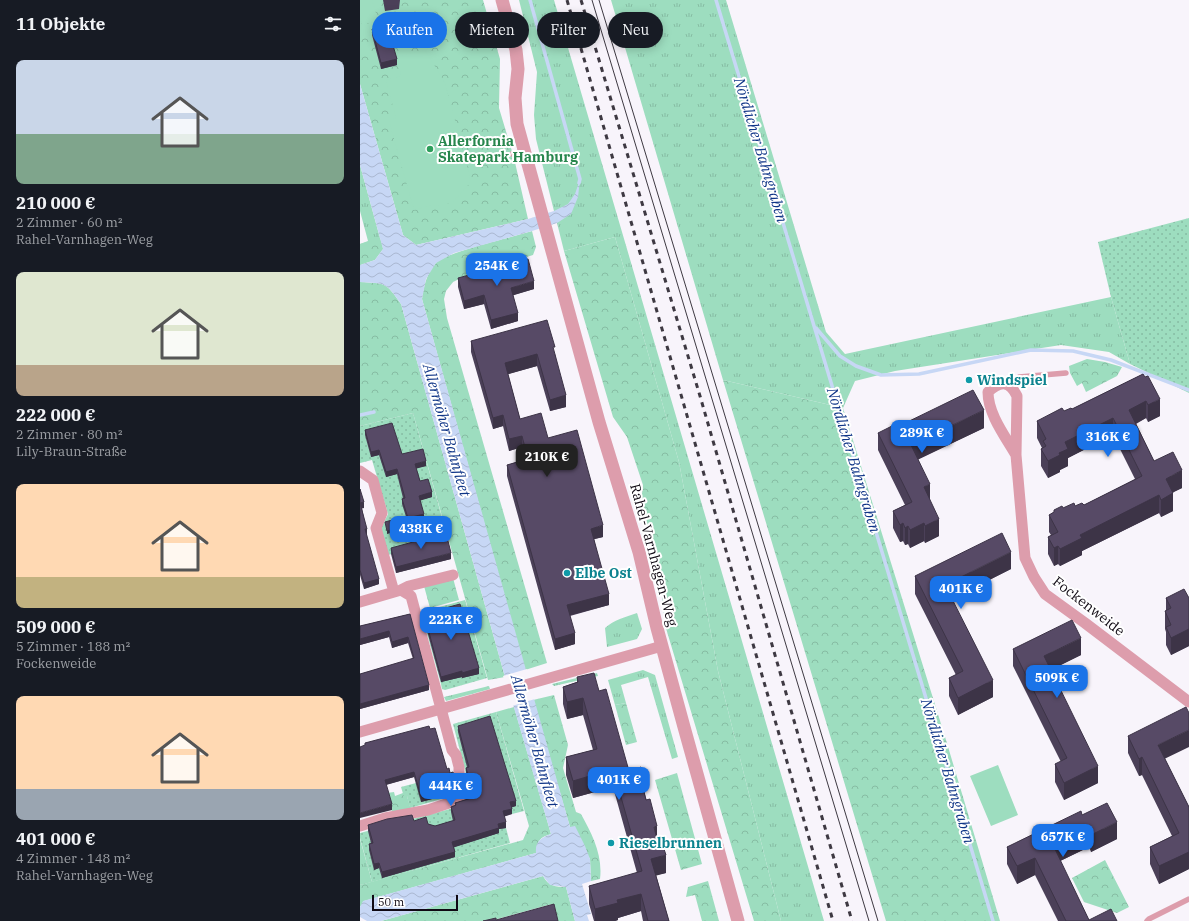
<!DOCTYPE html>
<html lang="de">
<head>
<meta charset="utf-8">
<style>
  body { margin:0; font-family:"IBM Plex Serif",serif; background:#20242c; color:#f1f3f6; height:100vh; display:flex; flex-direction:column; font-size:15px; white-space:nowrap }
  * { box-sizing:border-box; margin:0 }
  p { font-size:13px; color:#9ea1a6 }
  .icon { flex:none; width:22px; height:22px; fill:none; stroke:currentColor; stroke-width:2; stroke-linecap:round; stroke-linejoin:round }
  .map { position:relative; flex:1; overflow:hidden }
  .panel { display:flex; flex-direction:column; background:#171b24; width:360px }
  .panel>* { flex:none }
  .banner { position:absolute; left:12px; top:12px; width:380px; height:36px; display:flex; gap:8px }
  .scale { position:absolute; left:12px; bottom:10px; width:86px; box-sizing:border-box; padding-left:4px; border:2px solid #0f0913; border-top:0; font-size:11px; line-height:14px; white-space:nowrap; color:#0f0913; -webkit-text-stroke:3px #fff; paint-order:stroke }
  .price { position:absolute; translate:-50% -34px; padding:0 9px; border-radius:8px; background:#1a73e8; color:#fff; font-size:13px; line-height:26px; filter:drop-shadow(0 1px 2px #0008) }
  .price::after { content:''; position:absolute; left:50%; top:24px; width:12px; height:9px; margin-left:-6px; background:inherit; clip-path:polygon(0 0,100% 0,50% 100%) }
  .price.selected { background:#222; color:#fff }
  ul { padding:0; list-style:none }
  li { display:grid; align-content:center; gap:8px; height:212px; padding:0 16px }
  li span { display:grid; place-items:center; height:124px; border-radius:8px; color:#555 }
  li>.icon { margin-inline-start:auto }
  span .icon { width:72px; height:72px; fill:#fffc; stroke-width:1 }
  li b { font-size:17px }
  h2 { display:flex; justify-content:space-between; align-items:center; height:48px; padding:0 16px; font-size:17px }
  .pill { padding:0 14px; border-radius:18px; background:#171b24; box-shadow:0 2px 10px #0003; font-size:14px; line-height:36px }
  .pill.selected { background:#1a73e8; color:#fff }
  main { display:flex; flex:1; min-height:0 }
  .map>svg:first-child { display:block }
  .grass { fill:url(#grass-tufts) }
  .park { fill:url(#park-crowns) }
  .garden { fill:url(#garden-dots) }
  .pitch { fill:#9dddbf }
  .water { fill:url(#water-waves) }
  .pier { fill:#f8f4fb }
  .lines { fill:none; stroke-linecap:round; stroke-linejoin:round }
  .stream { stroke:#c7d7f5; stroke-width:3.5 }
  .service { stroke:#dd9dac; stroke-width:5.5 }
  .minor { stroke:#dd9dac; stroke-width:11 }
  .tertiary { stroke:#dd9dac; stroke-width:13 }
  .tram { stroke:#3e3942; stroke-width:1 }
  .rail { stroke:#3e3942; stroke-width:3; stroke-dasharray:5 5; stroke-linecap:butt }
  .wall { fill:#4b4058 }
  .shaded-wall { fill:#3d3447 }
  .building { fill:#574a66; stroke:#3d3447 }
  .leisure-dot { fill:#2e9e5b; stroke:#fff; stroke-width:1.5 }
  .culture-dot { fill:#0f9aa8; stroke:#fff; stroke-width:1.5 }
  .labels { text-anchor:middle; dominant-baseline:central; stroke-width:4; stroke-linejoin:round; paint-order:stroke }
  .leisure-label { font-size:14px; font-weight:bold; fill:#27864d; stroke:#fff; text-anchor:start }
  .culture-label { font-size:14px; font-weight:bold; fill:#0d838f; stroke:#fff; text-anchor:start }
  .street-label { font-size:14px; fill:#0f0913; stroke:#fff }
  .water-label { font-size:15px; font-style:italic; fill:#0f3587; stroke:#fff }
</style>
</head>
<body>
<main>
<section class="panel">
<h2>11 Objekte<svg class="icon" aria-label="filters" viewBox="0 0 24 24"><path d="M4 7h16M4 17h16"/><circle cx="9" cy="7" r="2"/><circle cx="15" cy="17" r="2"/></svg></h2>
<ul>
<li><span style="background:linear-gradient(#c9d6e8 60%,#7fa58c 0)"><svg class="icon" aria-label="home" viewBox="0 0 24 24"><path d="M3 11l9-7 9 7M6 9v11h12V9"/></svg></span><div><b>210 000 €</b><p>2 Zimmer · 60 m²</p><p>Rahel-Varnhagen-Weg</p></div></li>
<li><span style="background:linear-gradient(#dfe7d0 75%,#b9a48a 0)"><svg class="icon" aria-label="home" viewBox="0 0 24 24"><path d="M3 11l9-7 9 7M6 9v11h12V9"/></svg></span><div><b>222 000 €</b><p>2 Zimmer · 80 m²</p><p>Lily-Braun-Straße</p></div></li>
<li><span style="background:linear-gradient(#ffd9b3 75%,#c2b280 0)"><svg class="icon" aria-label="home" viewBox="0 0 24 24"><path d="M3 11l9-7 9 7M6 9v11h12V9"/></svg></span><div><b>509 000 €</b><p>5 Zimmer · 188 m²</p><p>Fockenweide</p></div></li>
<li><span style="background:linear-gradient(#ffd9b3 75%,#9aa5b1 0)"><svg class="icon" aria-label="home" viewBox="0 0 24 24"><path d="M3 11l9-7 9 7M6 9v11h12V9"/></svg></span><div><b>401 000 €</b><p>4 Zimmer · 148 m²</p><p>Rahel-Varnhagen-Weg</p></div></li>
</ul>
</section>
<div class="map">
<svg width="829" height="921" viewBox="0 0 829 921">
  <defs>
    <pattern id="grass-tufts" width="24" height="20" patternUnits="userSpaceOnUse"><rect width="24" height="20" fill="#9dddbf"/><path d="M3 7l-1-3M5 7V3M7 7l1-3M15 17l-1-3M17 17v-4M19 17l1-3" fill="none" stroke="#86bca3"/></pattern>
    <pattern id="park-crowns" width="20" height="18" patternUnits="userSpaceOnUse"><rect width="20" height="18" fill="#9dddbf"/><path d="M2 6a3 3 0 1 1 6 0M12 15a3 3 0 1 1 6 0" fill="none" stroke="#86bca3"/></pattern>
    <pattern id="garden-dots" width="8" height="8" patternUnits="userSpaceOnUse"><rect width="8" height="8" fill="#9dddbf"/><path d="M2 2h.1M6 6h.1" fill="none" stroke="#86bca3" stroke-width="1.8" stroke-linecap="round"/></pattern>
    <pattern id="water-waves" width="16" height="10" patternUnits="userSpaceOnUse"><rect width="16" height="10" fill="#c7d7f5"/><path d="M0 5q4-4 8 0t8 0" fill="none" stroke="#aab7d1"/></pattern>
  </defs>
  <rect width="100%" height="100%" fill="#f8f4fb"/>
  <!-- grass -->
  <path class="grass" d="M159,0H194L464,921H421L358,671L319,462L255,237L204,251L176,139L174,115L177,72Z
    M251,0H366L466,332L485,354L751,297L770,364L749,352L701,345L535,371L495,381L483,408L363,380Z
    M0,165L23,249L0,265V244L8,241L0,211Z
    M277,613L282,629L277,639L247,647L245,628C254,620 265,617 277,613Z
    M283,670L295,675L318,757L312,759L288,677L261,685L266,703L255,705L248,680Z
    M237,673L238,676L194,686L192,684Z
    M129,686L130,689L86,701L84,697Z
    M0,839L12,882L0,885Z"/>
  <!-- park -->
  <path class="park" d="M0,0H123L140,59L139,108L154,158L168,219L56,245L43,235L0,84Z
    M172,231L176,247L173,255L105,276L93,282L86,291L84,299L87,318L187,663L165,670L62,299C64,286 66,275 75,264C84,252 154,237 172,231Z
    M255,237L319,462L358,671L421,921H394L305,625L299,566L281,502L283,485L267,437L253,417L204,251Z
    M20,238L23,249L15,260L0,265V244Z
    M0,282C26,284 25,281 41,304L145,677L128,680L53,413L0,426Z
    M727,359L745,362L762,367L757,376L726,392L722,383L717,386L710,373L709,366Z
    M363,380L483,408L586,740L640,921H526Z
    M93,578L99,600L70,608L64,586Z
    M194,695L208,745L203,768L216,812L221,814C232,834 243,855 240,879L231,881L230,859L210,827L173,700Z
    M266,703L277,742L266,745L255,705Z
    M154,707L191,834C179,838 178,840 176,853L4,901L0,907V885L163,840L169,826L136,712Z
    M317,773L342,864L321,870L295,780Z
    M34,792L35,796L43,793L47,796L51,810L33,815L27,793Z
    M745,860L769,907L757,913L724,902L712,878Z
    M183,876C188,886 196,887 206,887L215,921H197L192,904L130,921H21Z
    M348,881L359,921H342L335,895L326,897L328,887Z"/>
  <!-- garden -->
  <path class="garden" d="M829,218V393L770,364L751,297L738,242Z
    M53,413L88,539L28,555L21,528L28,514L12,460L0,463V426Z
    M105,600L127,678L85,690L82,689L81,684L61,612Z
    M136,712L164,811L152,814L150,808L111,793L93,724Z
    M56,783L87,790L97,787C98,793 96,794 92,796L50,808L47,796L44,797L41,787Z
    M105,805L145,824L150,843L12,882L0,838V833Z"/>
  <!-- pitch -->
  <path class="pitch" d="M0,0H12L18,20L2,25L0,18Z
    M69,8L77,37L38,48L30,19Z
    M65,50L85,83L110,177L109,184L93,202L81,206L73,205L54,210L29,121L36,118L26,80L41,76L37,57Z
    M638,765L658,815L631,826L610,776Z"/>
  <!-- water -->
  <path class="water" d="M0,84L43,235L56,245L168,219L194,211L208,204L215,194L220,179L218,197L211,214L197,223L172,231L94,253L76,263L66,279L62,299L210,827L215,826L225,846L230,859L231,881L222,884L231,914L227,915L229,921H215L206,887L190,885L183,876L21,921H7L0,917V907L3,901L176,853C175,841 181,838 191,834L145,677L41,304C25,281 26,284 0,282V265L15,260L23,249L0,165Z"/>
  <!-- pier -->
  <path class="pier" d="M167,669L170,674L175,699L152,706L143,676Z"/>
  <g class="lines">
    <!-- stream -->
    <path class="stream" d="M170,0L220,179L219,183
      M356,0L633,921
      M456,328L480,356L496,366L521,375L559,374L671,350L713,351L751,360L829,390
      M0,415L14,412"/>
    <!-- service -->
    <path class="service" d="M152,154L164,151
      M649,386L659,377L706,373
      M787,921L789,919L829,899"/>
    <!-- minor -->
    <path class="minor" d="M656,455C645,436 628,414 628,392C640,381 649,380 657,396L656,455L665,558L674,577L685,594L725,623L829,702
      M0,471L13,480L22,513L16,528L34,592
      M41,590L49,586L93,575
      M0,602L41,590L51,596L92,750L96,755L99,767V773L104,791L101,799L68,810L25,818L0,826
      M0,732L302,646"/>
    <!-- tertiary -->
    <path class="tertiary" d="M142,0L156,50L158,69L155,98L157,124L239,422L279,552L297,628L324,727L378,921"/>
    <!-- tram -->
    <path class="tram" d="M232,0L509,921
      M239,0L518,921"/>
    <!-- rail -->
    <path class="rail" d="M207,0L473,921
      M221,0L340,396L492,921"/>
  </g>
  <!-- wall -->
  <path class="wall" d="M23,0H40L39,9L25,11Z
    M12,29L37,65L21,69L12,35Z
    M98,278L174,289L153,295L158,321L131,329L124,304L104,309L98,287Z
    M111,341L195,354L206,407L190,411L177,366L148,374L160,419L188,438L243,537L234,539L249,605L210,616L215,644L195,650L147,476V465L165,459L162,447L149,451L143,426L133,429L111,352Z
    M783,374L800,416L788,422L786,418L776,424L794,461L822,488L813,492V511L801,517L799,513L722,551V555L700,566L698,564L694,566L688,554V537L691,535L689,532V515L694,512V510L703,508L724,505L775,479L753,435L708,458V466L700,470V472L688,478L681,466V449L682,448L677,438V421L704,411L712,409Z
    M535,428H624L558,459L570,501L579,536L565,543L564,541L550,548L548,544L545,545L543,541L540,542L533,528V511L545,505L518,450V433Z
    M5,430L42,454L66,466L56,468L60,481L72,497L60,500L64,519L48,523L42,504V499L43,498L37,474L26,477L19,455L11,457L5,435Z
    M0,489L4,508H2L7,534H6L19,584L4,589L0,575Z
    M31,548L91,559L36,573L31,554Z
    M651,569L592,599L633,697L598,715L589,696V678L596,675L555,594V576Z
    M806,598H829V646L811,655L806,645V632L805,629V611H806Z
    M63,610L71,612L119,674L102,678V677L81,682L63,616Z
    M50,614L69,690L0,709V674L53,659L48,643L32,648L29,637L0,645V626Z
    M653,649L721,655L691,670L738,783L704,800L695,782V764L701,762L653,666Z
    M217,677L239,691L269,771L285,794L297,840L306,873L296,875L309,921H283L281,911L258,918V920L255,921H234L229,904V886L277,873L253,787L213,798L206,775V757L233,750L223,715L207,719L203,704V687L217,682Z
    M98,726L156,806L151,807L152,814L144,816L146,828L139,829V833L94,847L95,857L22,878L19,868L14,870L9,850V844L11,843L8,831V825L54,821L75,826L93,821L91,812V807L95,806V803L113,797L106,773V768L107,767L98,732Z
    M70,729L87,769L90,773L96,787L94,788V793L61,802L54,777L26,785L32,810L5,746V743Z
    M768,736L805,759L829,807V869L799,884L790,864V847L812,836L782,775L779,776L768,753Z
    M722,815L757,839L731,852L729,847L700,861L729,920L757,921H698L675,875L657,884L647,864V847Z"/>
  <!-- shaded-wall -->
  <path class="shaded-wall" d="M37,59V65L21,69V63Z
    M174,281V289L151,296V288Z
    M124,295V304L104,309V301Z
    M158,313V321L131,329V320Z
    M177,354V366L145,375V363Z
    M206,395V407L190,411V400Z
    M800,399V416L788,422V405Z
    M786,401V418L769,427V410Z
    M624,410V428L551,463V445Z
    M143,415V426L133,429V418Z
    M753,418V435L708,458V466L700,470V472L688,478V461L699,453L705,442Z
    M162,436V447L149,451V439Z
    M19,450V455L11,457V452Z
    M66,461V466L55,469V464Z
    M37,469V474L26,477V472Z
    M822,470V488L806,496V479Z
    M570,484V501L564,487Z
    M72,492V497L59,501V496Z
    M813,493V511L801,517V500Z
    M799,495V513L722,551V555L700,566V549L720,535Z
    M4,502V508L0,509V503Z
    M64,514V519L48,523V518Z
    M579,519V536L565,543V526Z
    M543,523V541L540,542V525Z
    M564,523V541L550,548V530Z
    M243,525V537L231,540V529Z
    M45,526V529L27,534V531Z
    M548,526V544L545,545V528Z
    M5,529H7V534L5,535Z
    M698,546V564L694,566V548Z
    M651,552V569L585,602V585Z
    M91,553V559L36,573V567Z
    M19,579V584L4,589V583Z
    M249,594V605L207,616V605Z
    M829,629V646L811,655V638Z
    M29,631V637L0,645V639Z
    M215,633V644L195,650V639Z
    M48,637V643L32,648V642Z
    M721,638V655L684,673V656Z
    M119,668V674L102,678V673Z
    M102,671V677L81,682V677Z
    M633,680V697L598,715V698Z
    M69,685V690L0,709V704Z
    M223,698V715L207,719V702Z
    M829,730V747L798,762V745Z
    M782,757V775L779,776V759Z
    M738,766V783L704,800V783Z
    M253,769V787L213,798V781Z
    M54,772V777L25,785V780Z
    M285,780V798L281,781Z
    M96,782V787L94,788V793L61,802V797Z
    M156,801V806L150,808V802Z
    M32,804V810L0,818V813Z
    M152,809V814L143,817V811Z
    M146,822V828L139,829V833L92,848V842L138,824Z
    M757,822V839L731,852V835Z
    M297,826V843L294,827Z
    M729,830V847L694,864V847Z
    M95,852V857L22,878V872Z
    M829,852V869L799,884V866Z
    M306,855V873L291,877V859Z
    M675,858V875L657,884V866Z
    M19,863V868L14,870V864Z
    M281,894V911L258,918V920L255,921H235V909L257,900Z"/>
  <!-- building -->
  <path class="building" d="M12,29L29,32L37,59L21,63Z
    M168,259L174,281L151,288L158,313L131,320L124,295L104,301L98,278Z
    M187,320L195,347H193L206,395L190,400L177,354L145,363L160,419L181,413L188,438L217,430L243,525L231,529L249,594L207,605L215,633L195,639L147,465L168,459L162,436L149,439L143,415L133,418L111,341Z
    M783,374L785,377L788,376L800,399L788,405L786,401L769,410L794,461L813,452L822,470L806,479L813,493L801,500L799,495L720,535L722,538L700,549L698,546L694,548L688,537L698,532L689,515L694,512V510L702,506L703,508L714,503L715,506L722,503L724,505L782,476L753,418L705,442L708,449L699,453L700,455L688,461L681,449L686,446L683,441L686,439L677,421L702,408L704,411L711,408L712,409Z
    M613,390L624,410L551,445L570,484L564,487L579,519L565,526L564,523L550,530L548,526L545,528L543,523L540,525L533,511L552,502L518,433L534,425L535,428Z
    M32,423L42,454L63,449L66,461L55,464L60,481L68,479L72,492L59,496L64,514L48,518L42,499L45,498L37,469L26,472L19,450L11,452L5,430Z
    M0,489L4,502L0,503L7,529H5L19,579L4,583L0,570Z
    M43,517L45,526L27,531L25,522Z
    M86,533L91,553L36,567L31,548Z
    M642,533L651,552L585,585L633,680L598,698L589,678L603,671L555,576Z
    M824,589L829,598V629L811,638L806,627L811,625L805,611L811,608L806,598Z
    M100,604L119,668L102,673V671L81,677L63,610L70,608L71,612Z
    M50,614L69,685L0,704V674L54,658L48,637L32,642L29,631L0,639V626Z
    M712,620L721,638L684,656L738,766L704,783L695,764L707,758L653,649Z
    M234,673L239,691L246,689L269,771L281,767L285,780L281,781L286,800L290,799L297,826L294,827L298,844L302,843L306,855L291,859L309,921H288L281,894L257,900L258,903L235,909L229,886L282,871L253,769L213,781L206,757L237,749L223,698L207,702L203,687L218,682L217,677Z
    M826,707L829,713V730L798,745L829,807V852L799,866L790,847L819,833L782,757L779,759L768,736Z
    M130,716L156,801L150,802L152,809L143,811L146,822L138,824L139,828L92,842L95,852L22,872L19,863L14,864L9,844L13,843L8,825L27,819L52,815L54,821L66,817L68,824L75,826L95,820L91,807L96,805L95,803L115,797L106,768L109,767L98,726Z
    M69,726L70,729L75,728L87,769L89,768L90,773L93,772L96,782L93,783L94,787L61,797L54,772L25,780L32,804L0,813V747L5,745V743Z
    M747,803L757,822L731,835L729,830L694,847L729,920L751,909L757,921H706L675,858L657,866L647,847L721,811L722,815Z
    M194,904L198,921H123L136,918V920Z"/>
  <!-- markers -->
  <circle class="leisure-dot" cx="70" cy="149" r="4"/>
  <g class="culture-dot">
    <circle cx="609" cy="380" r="4"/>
    <circle cx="207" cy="573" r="4"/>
    <circle cx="251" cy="843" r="4"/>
  </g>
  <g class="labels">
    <!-- leisure labels -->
    <g class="leisure-label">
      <text x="78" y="141">Allerfornia<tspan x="78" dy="16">Skatepark Hamburg</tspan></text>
    </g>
    <!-- culture labels -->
    <g class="culture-label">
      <text x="617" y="380">Windspiel</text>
      <text x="215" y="573">Elbe Ost</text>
      <text x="259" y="843">Rieselbrunnen</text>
    </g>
    <!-- street labels -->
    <g class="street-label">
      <text transform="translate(294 555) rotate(75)">Rahel-Varnhagen-Weg</text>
      <text transform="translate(729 606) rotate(38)">Fockenweide</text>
    </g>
    <!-- water labels -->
    <g class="water-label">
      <text transform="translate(401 150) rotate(73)">Nördlicher Bahngraben</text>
      <text transform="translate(87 430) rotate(74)">Allermöher Bahnfleet</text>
      <text transform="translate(494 460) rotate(73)">Nördlicher Bahngraben</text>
      <text transform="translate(175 741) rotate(74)">Allermöher Bahnfleet</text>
      <text transform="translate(588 771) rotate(73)">Nördlicher Bahngraben</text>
    </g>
  </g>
</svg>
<div class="scale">50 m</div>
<b class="price" style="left:137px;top:287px">254K €</b>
<b class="price" style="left:562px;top:454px">289K €</b>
<b class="price" style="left:748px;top:458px">316K €</b>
<b class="price selected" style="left:187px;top:478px">210K €</b>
<b class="price" style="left:61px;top:550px">438K €</b>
<b class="price" style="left:601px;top:610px">401K €</b>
<b class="price" style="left:91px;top:641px">222K €</b>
<b class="price" style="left:697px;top:699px">509K €</b>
<b class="price" style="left:259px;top:801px">401K €</b>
<b class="price" style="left:91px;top:807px">444K €</b>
<b class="price" style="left:703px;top:858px">657K €</b>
<div class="banner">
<a class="pill selected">Kaufen</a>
<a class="pill">Mieten</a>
<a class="pill">Filter</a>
<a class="pill">Neu</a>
</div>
</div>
</main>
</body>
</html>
